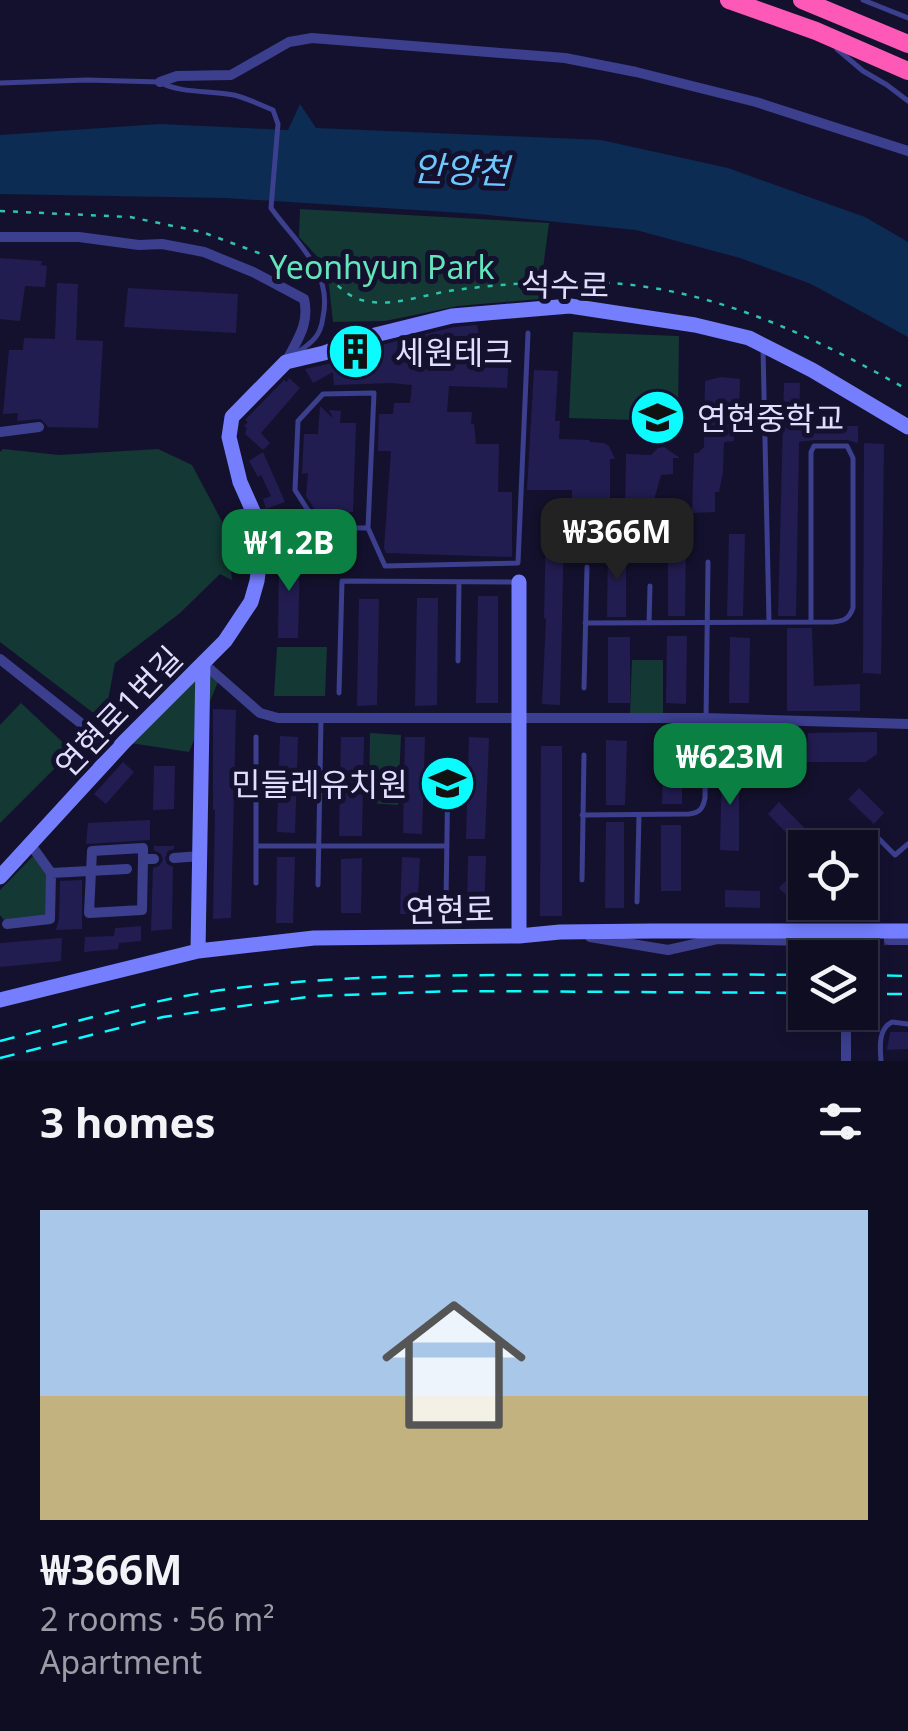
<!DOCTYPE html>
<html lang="en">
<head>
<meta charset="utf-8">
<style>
  body { margin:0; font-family:"Noto Sans","Noto Sans KR",sans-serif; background:#18162a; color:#f1f3f6; height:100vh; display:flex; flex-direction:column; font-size:38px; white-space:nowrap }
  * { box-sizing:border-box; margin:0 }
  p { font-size:32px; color:#9b9ca5 }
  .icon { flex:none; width:55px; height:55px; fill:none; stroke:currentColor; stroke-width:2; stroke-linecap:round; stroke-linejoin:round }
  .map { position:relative; height:1061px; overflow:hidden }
  .sheet { display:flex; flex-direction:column; background:#0f0d22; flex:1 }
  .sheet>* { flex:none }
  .tools { position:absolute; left:788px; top:830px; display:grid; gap:20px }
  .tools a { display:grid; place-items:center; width:90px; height:90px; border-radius:0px; background:#0f0d22; box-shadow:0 5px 15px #0003,0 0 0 2px #2f2d40; font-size:50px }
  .price { position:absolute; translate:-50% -85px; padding:0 22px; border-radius:20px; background:#0b8043; color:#fff; font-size:32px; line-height:65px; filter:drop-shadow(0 2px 5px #0008) }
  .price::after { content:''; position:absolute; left:50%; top:60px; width:30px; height:22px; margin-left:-15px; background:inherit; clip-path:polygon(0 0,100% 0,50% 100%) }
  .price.active { background:#222; color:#fff }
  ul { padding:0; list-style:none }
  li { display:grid; align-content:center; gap:20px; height:530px; padding:0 40px }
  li+li { border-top:2px solid #2f2d40 }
  li span { display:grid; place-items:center; height:310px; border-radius:0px; color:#555 }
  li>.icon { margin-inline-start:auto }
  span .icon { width:180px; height:180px; fill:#fffc; stroke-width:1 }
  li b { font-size:42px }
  h2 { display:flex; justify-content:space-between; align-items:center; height:120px; padding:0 40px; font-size:42px }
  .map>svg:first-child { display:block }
  .green { fill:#143834 }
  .water { fill:#0c2c53 }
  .building { fill:#221d50 }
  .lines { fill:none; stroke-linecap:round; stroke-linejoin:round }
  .street-tunnel { stroke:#32304d; stroke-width:10; stroke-dasharray:10 5; stroke-linecap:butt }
  .path { stroke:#2dc4ad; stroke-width:2.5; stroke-dasharray:5 8; stroke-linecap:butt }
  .lane { stroke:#3b3f8e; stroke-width:5 }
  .street { stroke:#3b3f8e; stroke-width:10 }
  .secondary { stroke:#757eff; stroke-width:15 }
  .highway { stroke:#ff59b7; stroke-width:18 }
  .rail { stroke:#0afcff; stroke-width:2.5; stroke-dasharray:15 12; stroke-linecap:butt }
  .labels { text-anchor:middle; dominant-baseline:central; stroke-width:10; stroke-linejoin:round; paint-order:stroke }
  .park-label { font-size:32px; fill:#64e5b9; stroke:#14112e }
  .street-label { font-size:32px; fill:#dfdeff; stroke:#14112e }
  .poi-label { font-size:32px; fill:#dfdeff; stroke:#14112e; text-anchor:start }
  .water-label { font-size:35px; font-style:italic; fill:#6cc8ff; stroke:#14112e }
</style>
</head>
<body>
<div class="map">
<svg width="908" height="1061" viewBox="0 0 908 1061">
  <rect width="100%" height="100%" fill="#14112e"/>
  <!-- green -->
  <path class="green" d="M300,209L549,223L539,299L458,306L385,321L333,322L327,267L299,237Z
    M573,332L679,336L678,414L671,421L569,418Z
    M3,449L59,455L158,449L192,465L226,529L232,580L220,574L180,613L115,663L104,721L0,642V452Z
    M277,647H327L325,696H274Z
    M632,660H663V713H630Z
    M203,663L220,677L189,752L124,742Z
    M21,703L72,751L0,823V725Z
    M370,733L401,735L398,805L369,803Z
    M36,853L51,873L50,919L7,924L0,915V890Z"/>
  <!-- water -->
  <path class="water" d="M300,104L316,128L601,140L728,168L865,217L908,242V337L811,284L740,258L636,230L479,214L225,198L0,194V135L160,124L288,130Z"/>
  <!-- building -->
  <path class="building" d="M0,258L42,261L41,265L47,266L45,287L25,286L20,321L0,319Z
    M57,283L78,284L76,340L103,341L98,428L48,427L41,419L17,421L18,413L3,414L9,350H23L24,338L55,339Z
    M128,288L238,294L236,333L124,327Z
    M477,325L480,338L468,337L467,367L508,368L507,388L449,386L447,412H472L471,424H474L476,444H499L498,492H512V557L386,553L384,548L391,451H378L379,414H393L394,403H410L412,385L392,383L334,385L333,372L313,383L305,369L328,364L372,348L378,352L377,346L454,327Z
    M534,370L558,371L555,421H560L559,439L589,440L590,442L604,443L609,446L615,459H610V515H571L572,490H527Z
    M721,377L740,379L739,412H734V441L724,442L723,472L719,492H715V512L692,513L694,453H698L704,447L705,381Z
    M289,378L300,388L261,433L270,443L263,450L245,434L247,428L244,426L248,422L245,420L284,380L287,382Z
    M784,383H800L799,426H858V443L847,440H814L799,442L796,616H778Z
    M320,406L334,419L329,410L341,411L340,423H356L353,512L317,513L306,496L308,473L302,474L304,434H318Z
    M864,443L884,444L881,674L863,673Z
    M664,447L680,458H673V474L661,475L654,500L647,512H625L626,454L651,455L658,448Z
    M263,452L285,502L266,509L263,499L271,496L261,475L258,477L249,461Z
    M546,531L564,532L560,705L542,704L546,619L544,618Z
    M668,534H686L685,616H668Z
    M729,534H745L743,616H727Z
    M608,548H626V617H607Z
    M279,551L300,552L298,638H278Z
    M478,596H498V703H476Z
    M417,598H438L437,705L415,706Z
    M359,599H379L377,705L357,706Z
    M787,628H812L814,686L860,684V711H787Z
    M667,636H687L686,704L666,703Z
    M608,637H630V703H608Z
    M730,637L750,638L749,703H729Z
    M213,709L236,710L231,918L213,919L215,810H213Z
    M877,732V754L866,762H806L808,733Z
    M280,736L298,737L295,833L277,832Z
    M341,737H364L362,836H339Z
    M405,737H425L422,834L403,833Z
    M469,737L489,738L485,839H466Z
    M664,738H682V804H662Z
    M606,740L627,741L625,805H606Z
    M541,746H562V916H540Z
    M123,762L134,772L106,804L94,794Z
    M722,764H739V851L720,850Z
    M154,766H175L174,809L153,810Z
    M859,788L884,813L874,824L848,799Z
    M779,802L824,848H801L768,814Z
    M150,820V840L86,844L88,823Z
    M606,822H624V908H605Z
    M661,825H681V891H661Z
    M154,846H174V849L168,851L165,858L167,864L173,867L172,929L151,931L153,868L159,866L163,860L161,854L154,850Z
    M468,856H486L484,913H467Z
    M277,857H295L293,923H276Z
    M402,857L420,858L417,914H400Z
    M362,858L361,913H341V859Z
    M805,861V885L791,900L779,888Z
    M82,880V929L56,930L59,919L60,881Z
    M725,890L760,891V908L725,907Z
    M141,926V941L119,943L118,949L84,952L85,937L114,936L115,928Z
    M62,938L61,961L0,967V943Z
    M890,1032H908V1049L887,1050Z"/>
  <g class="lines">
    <!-- street-tunnel -->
    <path class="street-tunnel" d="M805,941L835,947L844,955
      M844,955C854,938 871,941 889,940"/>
    <!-- path -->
    <path class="path" d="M0,211L130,217L202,232L310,272
      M327,278C342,287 345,296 365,301C395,307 425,294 455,290C510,283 569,279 623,284C726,294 820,340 908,390"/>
    <!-- lane -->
    <path class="lane" d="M863,0L908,18
      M837,49L863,71L887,85L908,101
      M0,83L87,80L160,82C180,94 211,90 234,95C247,98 260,105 273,110L278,124L271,208C295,242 333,270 323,317C322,325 320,333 314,339C310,344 302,349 296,354
      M763,348L769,622
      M263,527L368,528L385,566L518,563L528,333
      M310,527L311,515L295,490L298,421L323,394L374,393L368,528
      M585,623L833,622C844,621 849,619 853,608V458L847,446H814L811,452V622
      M649,623L650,586
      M458,661L459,582
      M584,688L587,567
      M339,693L342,581L516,582
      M582,815L689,814C700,813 703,808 705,798L708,562
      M872,832L895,855L908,844
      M256,846H447
      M582,880L584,755
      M256,883V737
      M318,885L321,719
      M446,902L448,768
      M637,902L639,815
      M881,1061C880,1047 878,1029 892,1022L908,1024"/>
    <!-- street -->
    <path class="street" d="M160,82L177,76L231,75L289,42L312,38L565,58L636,72L756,102L908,151
      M0,237H79L139,245L162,244L204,252L253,272L304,299C310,324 297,340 286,362
      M0,432L39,427
      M0,659L116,751
      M203,663L260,713L278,718H705L908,724
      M31,845L51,873L127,869
      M174,858L200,856
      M143,859L142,910L89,913L92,851L143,848V859H154
      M7,924L50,919L51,873
      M590,937L668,950L717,939L805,941
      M889,940H908
      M846,1012V1061"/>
    <!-- secondary -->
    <path class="secondary" d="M0,877L124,742L225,641L251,602L257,581L262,541L260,527L240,482L229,437L232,417L286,362L324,353L371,336L452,316L570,306L695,325L749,338L812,370L908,427
      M519,936V582
      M198,951L203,663
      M0,1000L198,951L314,938L519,936L560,932L653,931H908"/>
    <!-- highway -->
    <path class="highway" d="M729,0L816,31L908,71
      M802,0L908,44"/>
    <!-- rail -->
    <path class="rail" d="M860,975L908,976
      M860,994H908
      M0,1041C76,1022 152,999 229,989C338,975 446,975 555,975C638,975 722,974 805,975
      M0,1058L163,1017L314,996L457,991L805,993"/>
  </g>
  <!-- icons -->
  <defs>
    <symbol id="building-disc" viewBox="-11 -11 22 22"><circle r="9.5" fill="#0afcff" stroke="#14112e"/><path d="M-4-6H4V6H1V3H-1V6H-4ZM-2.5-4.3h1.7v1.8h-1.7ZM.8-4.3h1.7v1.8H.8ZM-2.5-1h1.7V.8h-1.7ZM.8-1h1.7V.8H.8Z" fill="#111"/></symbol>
    <symbol id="school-disc" viewBox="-11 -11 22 22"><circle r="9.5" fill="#0afcff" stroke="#14112e"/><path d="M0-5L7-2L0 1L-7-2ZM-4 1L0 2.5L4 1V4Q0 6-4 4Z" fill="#111"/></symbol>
  </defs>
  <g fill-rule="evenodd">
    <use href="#building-disc" x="324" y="320" width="63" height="63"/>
    <use href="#school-disc" x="626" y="386" width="63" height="63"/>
    <use href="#school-disc" x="416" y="752" width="63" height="63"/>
  </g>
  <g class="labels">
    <!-- park labels -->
    <g class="park-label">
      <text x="382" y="266">Yeonhyun Park</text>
    </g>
    <!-- street labels -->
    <g class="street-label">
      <text transform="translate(565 284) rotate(1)">석수로</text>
      <text transform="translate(118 711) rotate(-46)">연현로1번길</text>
      <text transform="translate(450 909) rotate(-1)">연현로</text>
    </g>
    <!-- poi labels -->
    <g class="poi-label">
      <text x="395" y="351">세원테크</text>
      <text x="697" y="417">연현중학교</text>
      <text x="408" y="783" text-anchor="end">민들레유치원</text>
    </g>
    <!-- water labels -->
    <g class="water-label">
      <text transform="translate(461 169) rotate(2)">안양천</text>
    </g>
  </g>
</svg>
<div class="tools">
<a><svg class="icon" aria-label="locate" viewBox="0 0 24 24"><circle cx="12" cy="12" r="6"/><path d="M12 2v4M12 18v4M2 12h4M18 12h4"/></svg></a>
<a><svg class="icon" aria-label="layers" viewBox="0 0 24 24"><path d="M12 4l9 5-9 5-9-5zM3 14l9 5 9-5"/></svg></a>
</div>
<b class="price active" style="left:617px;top:583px">₩366M</b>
<b class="price" style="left:289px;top:594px">₩1.2B</b>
<b class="price" style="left:730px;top:808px">₩623M</b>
</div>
<section class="sheet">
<h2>3 homes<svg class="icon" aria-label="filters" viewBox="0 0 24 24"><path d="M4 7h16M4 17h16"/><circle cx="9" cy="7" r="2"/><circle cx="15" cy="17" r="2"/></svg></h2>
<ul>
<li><span style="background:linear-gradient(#a9c7e8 60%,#c2b280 0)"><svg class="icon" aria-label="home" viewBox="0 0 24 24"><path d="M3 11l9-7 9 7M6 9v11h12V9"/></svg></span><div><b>₩366M</b><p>2 rooms · 56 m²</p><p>Apartment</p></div></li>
</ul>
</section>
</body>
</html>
